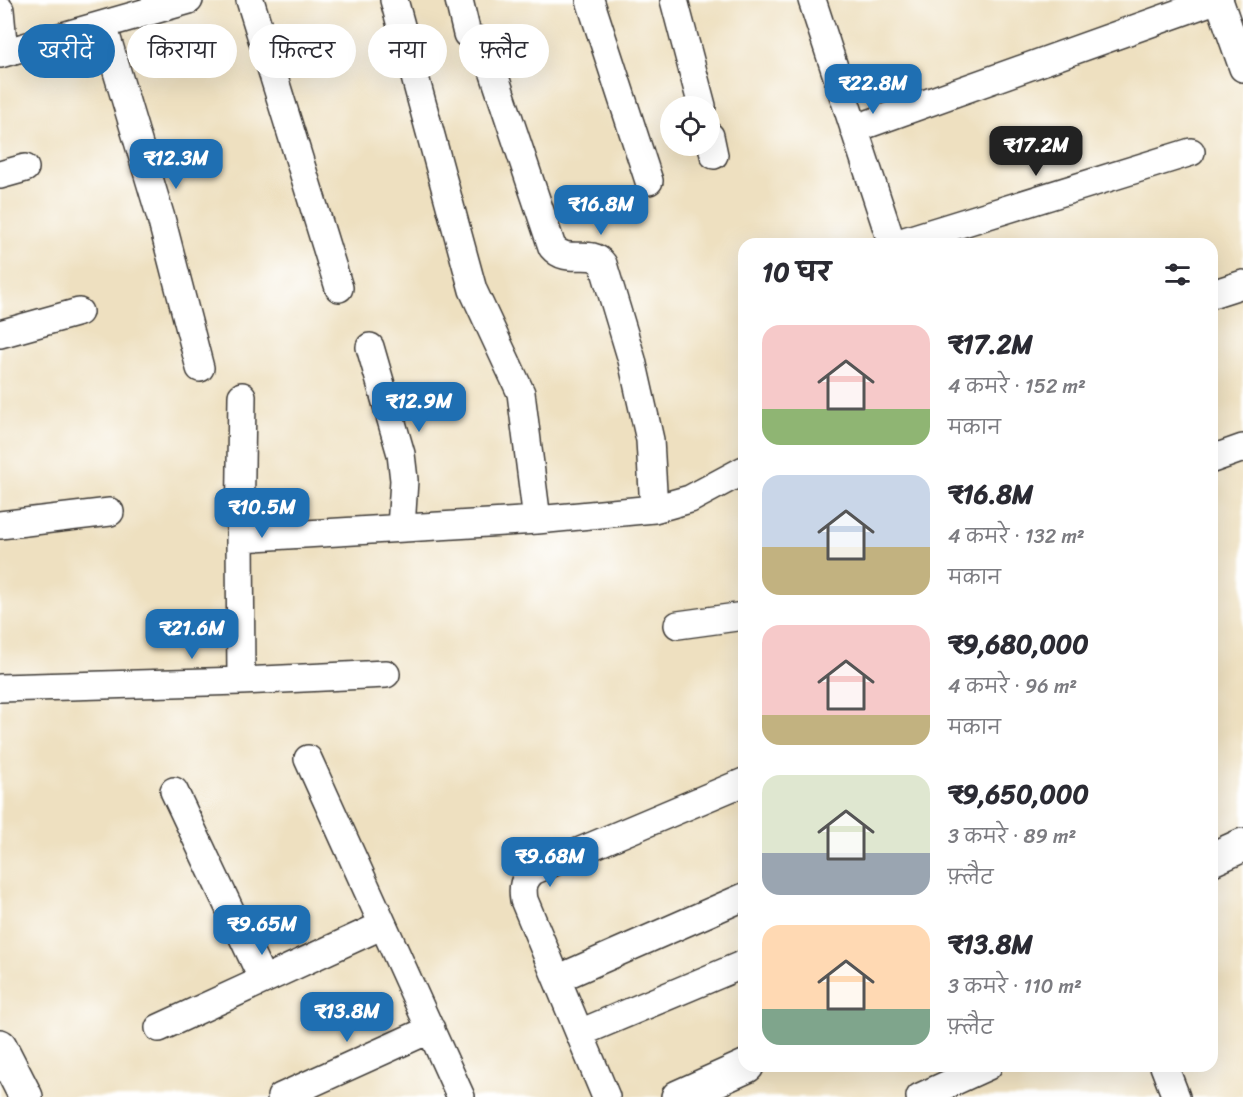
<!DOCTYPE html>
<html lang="hi">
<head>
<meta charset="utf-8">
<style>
  body { margin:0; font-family:Sriracha,"Playpen Sans Deva",sans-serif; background:#f7f7f7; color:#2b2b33; height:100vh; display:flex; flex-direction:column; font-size:22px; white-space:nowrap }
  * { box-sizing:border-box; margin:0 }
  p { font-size:20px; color:#7c7c81 }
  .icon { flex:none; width:33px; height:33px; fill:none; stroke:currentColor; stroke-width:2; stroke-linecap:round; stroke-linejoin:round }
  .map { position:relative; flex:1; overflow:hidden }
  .sheet { position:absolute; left:738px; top:238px; width:480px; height:834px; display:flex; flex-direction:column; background:#fff; border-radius:18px; box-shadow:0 6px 24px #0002 }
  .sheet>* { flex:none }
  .top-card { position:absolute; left:18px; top:24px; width:570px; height:54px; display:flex; gap:12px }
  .fabs { position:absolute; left:660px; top:96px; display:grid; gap:12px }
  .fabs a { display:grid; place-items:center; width:60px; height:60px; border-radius:50%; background:#fff; box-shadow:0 6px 24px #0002; font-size:30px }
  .price { position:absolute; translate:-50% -51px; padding:0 14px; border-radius:12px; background:#1f6fb2; color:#fff; font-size:20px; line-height:39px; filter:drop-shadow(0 2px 3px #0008) }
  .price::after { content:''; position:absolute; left:50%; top:36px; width:18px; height:14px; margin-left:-9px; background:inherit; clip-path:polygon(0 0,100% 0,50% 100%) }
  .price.active { background:#222; color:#fff }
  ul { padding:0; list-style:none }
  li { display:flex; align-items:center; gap:18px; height:150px; padding:0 24px }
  li span { display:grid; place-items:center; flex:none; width:168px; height:120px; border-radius:18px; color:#555 }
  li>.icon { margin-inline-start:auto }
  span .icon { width:72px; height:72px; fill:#fffc; stroke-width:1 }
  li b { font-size:26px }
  h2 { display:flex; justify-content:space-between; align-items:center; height:72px; padding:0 24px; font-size:26px }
  .tag { padding:0 21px; border-radius:27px; background:#fff; box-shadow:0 6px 24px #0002; font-size:21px; line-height:54px }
  .tag.active { background:#1f6fb2; color:#fff }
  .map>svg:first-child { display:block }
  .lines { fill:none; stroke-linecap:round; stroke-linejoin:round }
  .street-casing { stroke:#3c3935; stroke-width:30 }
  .secondary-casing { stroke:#3c3935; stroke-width:36 }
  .street { stroke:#fff; stroke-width:27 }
  .secondary { stroke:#fff; stroke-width:33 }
</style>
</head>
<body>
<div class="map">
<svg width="1243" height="1097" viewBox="0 0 1243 1097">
  <rect width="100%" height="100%" fill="#fff"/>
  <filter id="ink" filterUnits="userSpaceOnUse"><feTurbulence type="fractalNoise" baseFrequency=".0167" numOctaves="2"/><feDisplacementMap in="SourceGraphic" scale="12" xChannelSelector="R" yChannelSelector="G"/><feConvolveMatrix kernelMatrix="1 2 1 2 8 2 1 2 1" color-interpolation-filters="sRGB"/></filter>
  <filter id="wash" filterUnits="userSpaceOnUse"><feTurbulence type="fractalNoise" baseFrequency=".008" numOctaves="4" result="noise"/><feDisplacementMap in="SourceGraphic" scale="24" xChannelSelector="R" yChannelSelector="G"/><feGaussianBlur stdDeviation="1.35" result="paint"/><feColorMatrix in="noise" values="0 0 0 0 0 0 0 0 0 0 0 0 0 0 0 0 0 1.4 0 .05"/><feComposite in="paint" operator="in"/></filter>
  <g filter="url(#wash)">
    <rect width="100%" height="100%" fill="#eee0c0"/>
  </g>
  <g filter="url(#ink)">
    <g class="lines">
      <defs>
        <path id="street" d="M250,0L339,288
          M394,0L473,290L521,393L537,520
          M459,0L467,34L482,43L485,47L552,247C568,266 590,247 603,264L632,360L650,440L654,509
          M590,0L649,181
          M674,0L702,106
          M812,0L892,244
          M1219,0L1243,68
          M0,10L4,53
          M103,25L161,218L200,368
          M0,54L189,0
          M854,129L1215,0
          M710,136L714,155
          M0,175L25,168
          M895,244L1191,152
          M1212,294L1243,284
          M0,334L79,312
          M370,347L401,454L404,480L401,528
          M1212,459L1243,448
          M0,525L110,512
          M240,538L537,520L654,509L690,499L744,470
          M678,625L744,616
          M241,681L240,538L242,396
          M0,688L241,681L386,674
          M308,759L461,1097
          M174,791L263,980
          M557,979L744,897
          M159,1028L383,925
          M580,1033L744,964
          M1164,1066L1176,1097
          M281,1097L431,1029
          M606,1097L524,900C522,887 523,880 533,871L744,782
          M920,1097L988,1066"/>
        <path id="secondary" d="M1212,859L1243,845
          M0,1046L26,1097
          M678,1097L747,1066"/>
      </defs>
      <!-- street casing -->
      <use href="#street" class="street-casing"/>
      <!-- secondary casing -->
      <use href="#secondary" class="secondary-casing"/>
      <!-- street -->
      <use href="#street" class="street"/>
      <!-- secondary -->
      <use href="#secondary" class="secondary"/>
    </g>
  </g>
</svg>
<div class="fabs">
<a><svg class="icon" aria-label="locate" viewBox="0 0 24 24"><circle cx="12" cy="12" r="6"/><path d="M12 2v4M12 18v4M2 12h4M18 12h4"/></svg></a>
</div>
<b class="price" style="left:873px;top:115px">₹22.8M</b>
<b class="price active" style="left:1036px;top:177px">₹17.2M</b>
<b class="price" style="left:176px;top:190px">₹12.3M</b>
<b class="price" style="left:601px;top:236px">₹16.8M</b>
<b class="price" style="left:419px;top:433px">₹12.9M</b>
<b class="price" style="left:262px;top:539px">₹10.5M</b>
<b class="price" style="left:192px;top:660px">₹21.6M</b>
<b class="price" style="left:550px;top:888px">₹9.68M</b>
<b class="price" style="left:262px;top:956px">₹9.65M</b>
<b class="price" style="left:347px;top:1043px">₹13.8M</b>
<div class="top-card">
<a class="tag active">खरीदें</a>
<a class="tag">किराया</a>
<a class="tag">फ़िल्टर</a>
<a class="tag">नया</a>
<a class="tag">फ़्लैट</a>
</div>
<section class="sheet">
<h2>10 घर<svg class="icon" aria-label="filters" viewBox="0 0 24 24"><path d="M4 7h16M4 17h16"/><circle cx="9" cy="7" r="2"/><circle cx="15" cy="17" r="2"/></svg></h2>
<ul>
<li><span style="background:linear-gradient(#f6c9c9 70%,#8fb573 0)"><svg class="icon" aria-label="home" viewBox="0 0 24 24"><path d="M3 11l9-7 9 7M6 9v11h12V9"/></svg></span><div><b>₹17.2M</b><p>4 कमरे · 152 m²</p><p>मकान</p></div></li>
<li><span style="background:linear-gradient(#c9d6e8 60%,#c2b280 0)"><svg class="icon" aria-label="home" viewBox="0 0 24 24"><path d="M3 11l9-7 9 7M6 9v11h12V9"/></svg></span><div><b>₹16.8M</b><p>4 कमरे · 132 m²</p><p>मकान</p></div></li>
<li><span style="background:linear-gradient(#f6c9c9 75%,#c2b280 0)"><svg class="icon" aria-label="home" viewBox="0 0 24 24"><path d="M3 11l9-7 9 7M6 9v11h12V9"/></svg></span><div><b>₹9,680,000</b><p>4 कमरे · 96 m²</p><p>मकान</p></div></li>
<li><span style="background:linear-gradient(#dfe7d0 65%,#9aa5b1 0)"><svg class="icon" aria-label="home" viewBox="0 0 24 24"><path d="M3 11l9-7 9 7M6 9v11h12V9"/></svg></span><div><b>₹9,650,000</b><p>3 कमरे · 89 m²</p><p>फ़्लैट</p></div></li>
<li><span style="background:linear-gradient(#ffd9b3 70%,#7fa58c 0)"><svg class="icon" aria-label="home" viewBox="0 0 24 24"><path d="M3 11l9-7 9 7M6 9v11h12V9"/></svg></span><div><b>₹13.8M</b><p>3 कमरे · 110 m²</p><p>फ़्लैट</p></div></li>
</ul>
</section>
</div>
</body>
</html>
